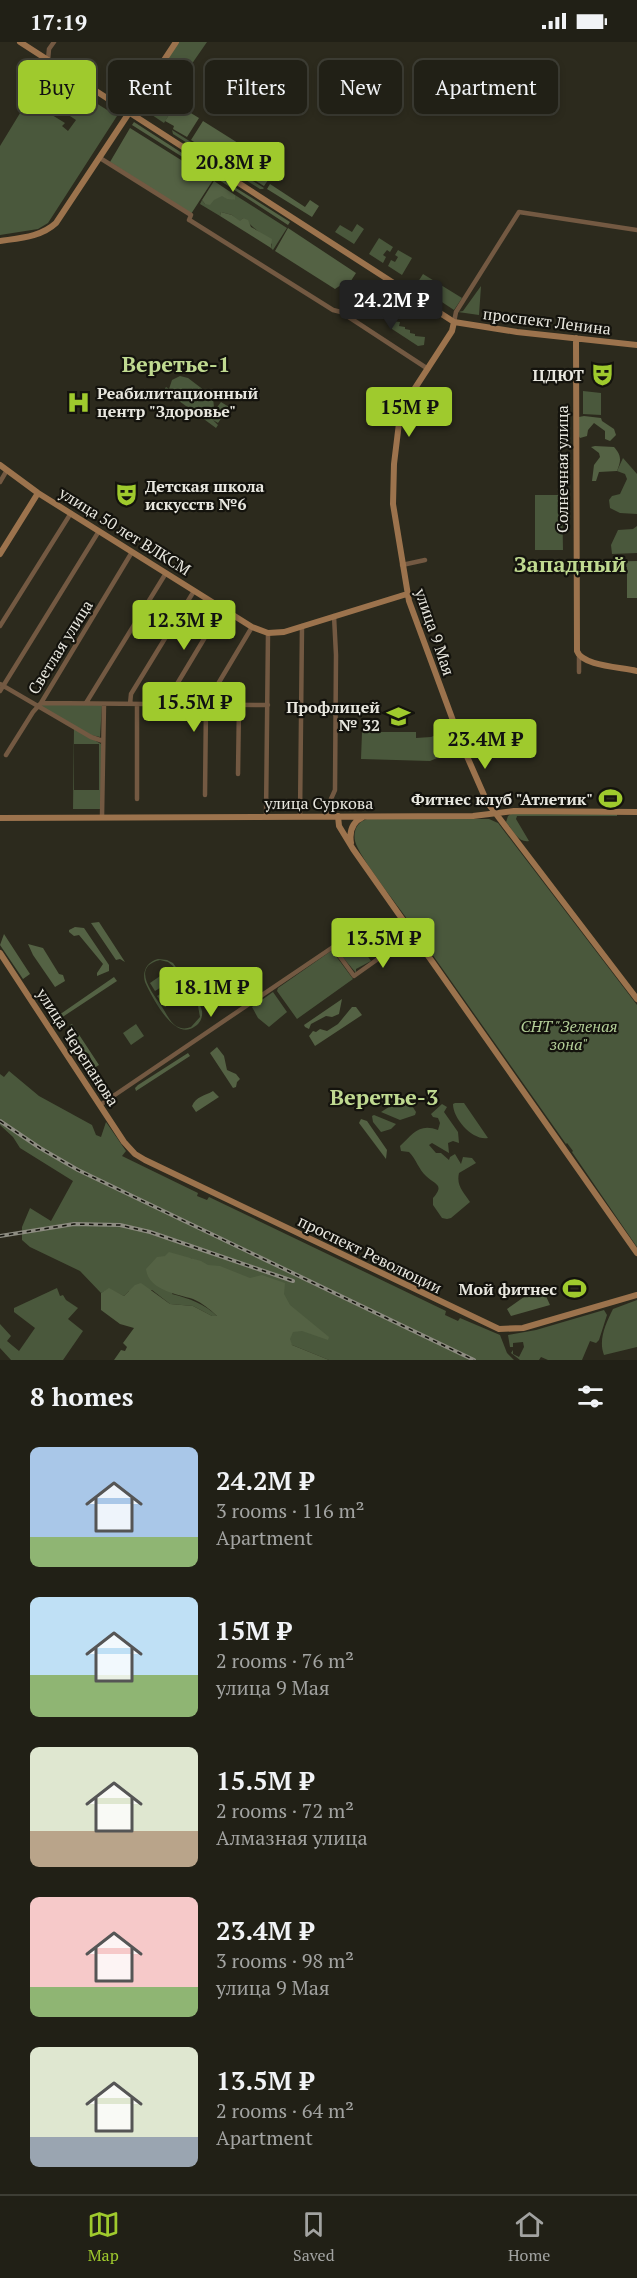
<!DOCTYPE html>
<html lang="en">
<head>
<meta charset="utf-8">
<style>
  body { margin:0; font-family:"PT Serif",serif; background:#2d2d23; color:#f1f3f6; height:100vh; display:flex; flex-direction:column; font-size:22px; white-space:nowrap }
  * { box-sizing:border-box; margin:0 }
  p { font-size:20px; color:#a2a3a1 }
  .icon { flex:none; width:33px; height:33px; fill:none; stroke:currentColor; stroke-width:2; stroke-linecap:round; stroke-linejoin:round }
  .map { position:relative; height:1318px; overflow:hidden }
  .panel { display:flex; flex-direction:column; background:#212016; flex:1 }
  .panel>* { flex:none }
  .top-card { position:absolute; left:18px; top:18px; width:602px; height:54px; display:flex; gap:12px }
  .price { position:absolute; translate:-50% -51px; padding:0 14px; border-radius:6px; background:#9fca2d; color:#111; font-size:20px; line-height:39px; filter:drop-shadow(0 2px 3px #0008) }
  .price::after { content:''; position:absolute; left:50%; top:36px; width:18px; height:14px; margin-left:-9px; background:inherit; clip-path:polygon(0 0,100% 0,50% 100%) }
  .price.on { background:#222; color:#fff }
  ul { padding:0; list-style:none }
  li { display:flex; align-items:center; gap:18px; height:150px; padding:0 30px }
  li span { display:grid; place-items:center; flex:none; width:168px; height:120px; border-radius:9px; color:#555 }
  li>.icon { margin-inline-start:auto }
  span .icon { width:72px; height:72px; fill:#fffc; stroke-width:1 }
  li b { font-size:26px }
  h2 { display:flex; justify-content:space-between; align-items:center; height:72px; padding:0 30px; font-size:26px }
  .chip { padding:0 21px; border-radius:9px; background:#212016; box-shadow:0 3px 9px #0003,0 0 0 2px #3e3e35; font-size:21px; line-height:54px }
  .chip.on { background:#9fca2d; color:#111 }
  .status { display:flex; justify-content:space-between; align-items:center; height:42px; padding:0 30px; background:#212016; direction:ltr }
  .status svg { height:16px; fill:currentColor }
  .tabs { display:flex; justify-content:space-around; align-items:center; height:84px; border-top:2px solid #3e3e35; background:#212016; font-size:16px; color:#a2a3a1 }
  .tabs a { display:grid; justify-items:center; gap:3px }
  .tabs .on { color:#9fca2d }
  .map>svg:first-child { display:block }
  .green { fill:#4a583c; fill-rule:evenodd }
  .forest { fill:#546244 }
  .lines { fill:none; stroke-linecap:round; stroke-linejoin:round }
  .street { stroke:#735942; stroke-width:4.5 }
  .secondary { stroke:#9c734d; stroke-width:6 }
  .rail-casing { stroke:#8d8c81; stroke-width:4 }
  .rail { stroke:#14130d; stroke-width:1.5; stroke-dasharray:4.5; stroke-linecap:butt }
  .labels { text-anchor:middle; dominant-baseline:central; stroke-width:4.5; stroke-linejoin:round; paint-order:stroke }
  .street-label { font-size:16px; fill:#e8e7df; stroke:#14130d }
  .poi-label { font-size:16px; font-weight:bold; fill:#e8e7df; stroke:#14130d; text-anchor:end }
  .park-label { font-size:16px; font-style:italic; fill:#b3ce97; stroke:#14130d }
  .district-label { font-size:22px; font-weight:bold; fill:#bfd990; stroke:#14130d }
</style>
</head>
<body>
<div class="status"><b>17:19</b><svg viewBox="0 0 49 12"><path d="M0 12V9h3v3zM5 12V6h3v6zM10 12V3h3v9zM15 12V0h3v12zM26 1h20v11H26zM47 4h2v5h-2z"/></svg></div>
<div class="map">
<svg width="637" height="1318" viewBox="0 0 637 1318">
  <rect width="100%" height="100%" fill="#2c2a1d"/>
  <!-- green -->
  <path class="green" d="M178,0H207L171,52L169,53L154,43L161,32L158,29Z
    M44,29L117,74L48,181L38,187L0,193V104L28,58L53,71L52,73L65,81L62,84L68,89L76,78L32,49Z
    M149,44L176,61L164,81L137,63L140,58L143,60L151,48L148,46Z
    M172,88L264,146L263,147H260L173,92Z
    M222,153L235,158V153L287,186L273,208L271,206L272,202L243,176L240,180L232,173L221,170L220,174L200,162L202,158L205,162Z
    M357,182L364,187L354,202L335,190L340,183L352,190Z
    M379,196L393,205L390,210L387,208L383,213L386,215L383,221L369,212Z
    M398,208L412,216L402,233L388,224L391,218L395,220L398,215L395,213Z
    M423,232L462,256L454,268L416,243Z
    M481,244L479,273L458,270L463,269Z
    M392,279L400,280L399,284L405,285V287L410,288V291L415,292V294L425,295L424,303L418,304L392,287Z
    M180,334L188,336L213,355L214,366L205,373L209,376L221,360L229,365L218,381L213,378L218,383L216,386L164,348L166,345L169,347L172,338Z
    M583,349L601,351V373L583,372Z
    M623,416L637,432V472L620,471L610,466L609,458L612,454L620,452L627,437L625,432L617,429Z
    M535,453H562L563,508H535Z
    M637,484V511L612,512L611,503L618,488L633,487Z
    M42,662L102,663L100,695L91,693L40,664Z
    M74,686L101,702V767H73ZM74,702H99V748H74Z
    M362,690H416V696L431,695L441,691L443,708L437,716L430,719L361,717Z
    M512,771L617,772V774H517L516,777L529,799C518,801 513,788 506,780L508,774Z
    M367,777H489L498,781L637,963V1205L572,1110L573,1109L567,1101L566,1102L420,895L421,894L412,880L410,881C399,865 359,815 355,799C353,789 357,780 367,777Z
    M351,890L371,919L356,927V931L336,907L348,897Z
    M331,909L333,910L353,937L297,977L277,949L278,946Z
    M158,917L167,918L173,921C180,931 200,958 202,969C203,975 200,982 194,985C174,999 152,955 145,940C142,929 147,920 158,917ZM160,918L168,920L173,924L198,964L200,975L191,985C186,987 181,987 176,984C170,980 166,971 162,965C153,951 130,925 160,918Z
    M166,930L169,931L173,938L155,949L150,941Z
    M181,939L188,950L165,965L157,954Z
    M273,950L287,970L269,985L258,976L252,965Z
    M136,982L144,994L131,1003L123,991Z
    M9,1029L39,1054L92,1083L96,1093L101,1095L106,1080L126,1109L122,1114L198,1151L197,1154L207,1158L209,1155L446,1269L445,1273L458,1279L460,1276L500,1293L507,1311L514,1318H329L292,1303L195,1218L190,1216L172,1252C190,1257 204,1261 218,1275L212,1274L193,1264L170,1262L152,1248L129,1249L124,1254L109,1247L101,1251L80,1229L30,1205L22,1198V1185L30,1166L51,1179L73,1139L20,1106L13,1095L0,1083V1032L4,1035Z
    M403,1056H407L416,1070L415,1073L400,1078L381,1070Z
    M455,1061H464L488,1096C473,1099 453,1077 453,1062Z
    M442,1062L447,1065L444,1070L458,1090L459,1101L453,1099L448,1101L449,1111L432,1101L429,1103L436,1111H441L449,1118L450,1115L455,1112L461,1122L463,1115L472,1116L476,1121L459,1131C456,1144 464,1150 470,1160L451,1176L447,1177L442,1176L433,1163V1156C445,1142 435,1143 426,1134C419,1128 416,1117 409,1110L401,1109L400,1104C413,1092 419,1081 438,1088L440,1081L438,1076L433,1075L431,1072Z
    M374,1073L396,1082L391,1087L381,1090L373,1080L372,1074Z
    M57,1246L60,1254L63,1253L66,1258L78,1266L68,1277L83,1289L63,1318H11L0,1306V1282L11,1294L7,1299L19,1309L35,1286L14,1270V1266Z
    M637,1258V1305L604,1313C598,1298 606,1281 613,1267Z
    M604,1268L607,1273L599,1298L596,1301L590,1299L582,1318H548L541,1315L539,1318H520L511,1311L513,1308V1312L519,1315L524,1305L523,1300L513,1301V1305H510L508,1293L536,1288Z"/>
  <!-- forest -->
  <path class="forest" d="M176,62L199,76L187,95L173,87L174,84L165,79Z
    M203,79L238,101L279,122L264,144L191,98Z
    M134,80L216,133L214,135L132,83Z
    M130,86L213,138L191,172L110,120Z
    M217,134L290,180L288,183L216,136Z
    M214,139L235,153V158L227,157L222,154L214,158L210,163L205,162L202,158Z
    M270,142L305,165L310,158L319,164L312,175L267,147Z
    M221,170L232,173L240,179L243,176L248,178L251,185L272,197L271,206L220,174Z
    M288,186L356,231L347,245L341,243L335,247L275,209Z
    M584,374L601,376L602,379L614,387L616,393L610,399L605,397V389L594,381L588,388L587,394L580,396L578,393L579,375Z
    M595,404L614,405C622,414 621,419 617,429L599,430L596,439H592L594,423L600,415L599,411L591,405Z
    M637,519V556H627V525L591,526L592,520Z
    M99,880L125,920L120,917L116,918L91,881Z
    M75,885L84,886L109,923V929L97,934V931L103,922L79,893L74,894L69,890V888Z
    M4,892L30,932L23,937L0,903Z
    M28,902L43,906L59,932L63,933L65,939L55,945L33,913Z
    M114,935L117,939L61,976L59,973Z
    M342,957L339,972L332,975L326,974L311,982L309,987L305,985L304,983Z
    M352,965H356L362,973L315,1004L309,994L313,989L316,990L320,987L327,989L338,982Z
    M72,982L99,1023L94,1026L89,1012C79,1007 70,995 70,983Z
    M217,1005L224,1014L227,1028L236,1032L240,1037L237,1040L236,1045L233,1046L210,1011Z
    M188,1011L190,1014L136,1049L135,1046L138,1043Z
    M213,1049L219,1055L196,1070L192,1064C196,1054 205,1054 213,1049Z
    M361,1077L367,1079L387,1108L386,1117L359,1081Z
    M169,1210L201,1219L208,1223L220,1224L250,1236L262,1233L285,1241L284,1252L290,1263L329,1295L328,1298L302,1289L293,1290L290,1297L292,1303L329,1318H114L121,1308L125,1309L127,1305L123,1301L134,1286L120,1282L101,1268V1251L109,1246L124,1254L135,1243L141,1241L170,1262L193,1264L212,1274H217C210,1267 202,1261 193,1257C177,1252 148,1248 146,1227L157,1215L165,1214Z
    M541,1243L550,1263L511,1274L507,1267Z"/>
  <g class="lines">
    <!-- street -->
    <path class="street" d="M48,18L49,7L54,0
      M100,116L191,173L189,178L191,179L333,268L341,270L428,327
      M454,280L456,270L519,170L637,188
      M0,440L7,428
      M402,523L425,518
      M0,584L71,471
      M579,630V615
      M0,642L91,695L103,699
      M0,649L99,489
      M41,661L268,663
      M86,661L166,531
      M130,662L131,652L194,549
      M165,662L222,567
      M6,713L33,670L41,661L132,510
      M238,732L239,663
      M205,753L206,662L252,585
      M137,757V662
      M327,774V766L335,748L336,613L334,574
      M102,775L104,662
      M266,775L268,591
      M300,775L302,584
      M100,1063L333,905L354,934L413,892"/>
    <!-- secondary -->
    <path class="secondary" d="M20,0L454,280L517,290L637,303
      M0,199C20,196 41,195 56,181L176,0
      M454,280L452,289L406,360L399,381L394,422L393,462L409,559L462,703L487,760L637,957
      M576,296L577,609C582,624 622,625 637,629
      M0,423L38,451L252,585L268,591L284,590L407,552
      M0,512L38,451
      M338,774L339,784L353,807L637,1211
      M0,776L473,774L514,769L637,770
      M351,801C349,789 352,780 363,775
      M0,911L124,1100L135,1112L145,1118L499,1287L523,1286L637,1253"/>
    <defs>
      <path id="rail" d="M0,1079L40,1106L78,1128L474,1318
        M0,1194L74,1182L120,1183L150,1190L293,1239"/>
    </defs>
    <!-- rail casing -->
    <use href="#rail" class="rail-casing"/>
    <!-- rail -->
    <use href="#rail" class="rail"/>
  </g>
  <!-- icons -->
  <defs>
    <symbol id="theatre-bare" viewBox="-9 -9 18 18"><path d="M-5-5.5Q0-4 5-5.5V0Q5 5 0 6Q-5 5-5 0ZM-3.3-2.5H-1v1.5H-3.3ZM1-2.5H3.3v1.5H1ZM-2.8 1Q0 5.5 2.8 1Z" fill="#9fca2d" stroke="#14130d" stroke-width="2.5" paint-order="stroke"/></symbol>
    <symbol id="hospital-bare" viewBox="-9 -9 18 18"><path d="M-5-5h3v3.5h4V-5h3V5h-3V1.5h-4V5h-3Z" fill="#9fca2d" stroke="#14130d" stroke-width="2.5" paint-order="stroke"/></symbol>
    <symbol id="university-bare" viewBox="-9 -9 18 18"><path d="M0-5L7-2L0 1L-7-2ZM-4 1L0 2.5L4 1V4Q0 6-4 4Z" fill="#9fca2d" stroke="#14130d" stroke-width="2.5" paint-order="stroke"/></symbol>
    <symbol id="stadium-bare" viewBox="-9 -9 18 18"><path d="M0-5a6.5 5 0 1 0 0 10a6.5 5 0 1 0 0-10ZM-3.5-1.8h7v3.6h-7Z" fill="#9fca2d" stroke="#14130d" stroke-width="2.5" paint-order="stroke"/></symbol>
  </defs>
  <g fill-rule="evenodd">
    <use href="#theatre-bare" x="586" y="316" width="33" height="33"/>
    <use href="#hospital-bare" x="62" y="344" width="33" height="33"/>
    <use href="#theatre-bare" x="110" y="436" width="33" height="33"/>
    <use href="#university-bare" x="382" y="658" width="33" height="33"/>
    <use href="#stadium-bare" x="594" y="740" width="33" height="33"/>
    <use href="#stadium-bare" x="558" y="1230" width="33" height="33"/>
  </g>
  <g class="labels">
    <!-- street labels -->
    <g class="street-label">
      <text transform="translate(547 279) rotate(7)">проспект Ленина</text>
      <text transform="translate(562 427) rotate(-90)">Солнечная улица</text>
      <text transform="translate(125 489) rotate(32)">улица 50 лет ВЛКСМ</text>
      <text transform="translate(435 590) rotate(71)">улица 9 Мая</text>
      <text transform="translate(60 605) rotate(-58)">Светлая улица</text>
      <text x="319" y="761">улица Суркова</text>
      <text transform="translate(78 1005) rotate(57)">улица Черепанова</text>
      <text transform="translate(370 1212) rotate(26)">проспект Революции</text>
    </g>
    <!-- poi labels -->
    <g class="poi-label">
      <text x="584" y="333">ЦДЮТ</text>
      <text x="97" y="351" text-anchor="start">Реабилитационный<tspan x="97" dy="18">центр "Здоровье"</tspan></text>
      <text x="145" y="444" text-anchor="start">Детская школа<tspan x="145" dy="18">искусств №6</tspan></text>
      <text x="380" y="665">Профлицей<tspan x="380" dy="18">№ 32</tspan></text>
      <text x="593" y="757">Фитнес клуб "Атлетик"</text>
      <text x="557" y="1247">Мой фитнес</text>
    </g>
    <!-- park labels -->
    <g class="park-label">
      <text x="569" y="984">СНТ "Зеленая<tspan x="569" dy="18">зона"</tspan></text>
    </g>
    <!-- district labels -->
    <g class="district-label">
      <text x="176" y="321">Веретье-1</text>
      <text x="570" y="521">Западный</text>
      <text x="384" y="1054">Веретье-3</text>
    </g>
  </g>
</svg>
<b class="price" style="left:233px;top:151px">20.8M ₽</b>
<b class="price on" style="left:391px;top:289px">24.2M ₽</b>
<b class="price" style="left:409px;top:396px">15M ₽</b>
<b class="price" style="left:184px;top:609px">12.3M ₽</b>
<b class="price" style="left:194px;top:691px">15.5M ₽</b>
<b class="price" style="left:485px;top:728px">23.4M ₽</b>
<b class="price" style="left:383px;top:927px">13.5M ₽</b>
<b class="price" style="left:211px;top:976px">18.1M ₽</b>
<div class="top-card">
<a class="chip on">Buy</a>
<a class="chip">Rent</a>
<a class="chip">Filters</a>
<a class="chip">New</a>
<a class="chip">Apartment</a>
</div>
</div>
<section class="panel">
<h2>8 homes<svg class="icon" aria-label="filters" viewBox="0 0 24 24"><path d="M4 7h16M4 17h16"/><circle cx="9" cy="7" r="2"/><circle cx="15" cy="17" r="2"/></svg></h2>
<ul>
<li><span style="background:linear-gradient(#a9c7e8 75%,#8fb573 0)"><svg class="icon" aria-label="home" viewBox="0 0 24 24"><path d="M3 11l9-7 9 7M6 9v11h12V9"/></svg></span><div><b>24.2M ₽</b><p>3 rooms · 116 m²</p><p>Apartment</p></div></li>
<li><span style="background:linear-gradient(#bfe0f5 65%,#8fb573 0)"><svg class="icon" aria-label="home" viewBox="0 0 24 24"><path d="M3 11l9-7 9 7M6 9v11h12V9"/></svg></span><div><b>15M ₽</b><p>2 rooms · 76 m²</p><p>улица 9 Мая</p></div></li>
<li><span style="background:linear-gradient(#dfe7d0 70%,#b9a48a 0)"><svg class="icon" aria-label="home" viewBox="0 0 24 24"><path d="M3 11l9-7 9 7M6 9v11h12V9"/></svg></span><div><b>15.5M ₽</b><p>2 rooms · 72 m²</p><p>Алмазная улица</p></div></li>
<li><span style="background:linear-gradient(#f6c9c9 75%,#8fb573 0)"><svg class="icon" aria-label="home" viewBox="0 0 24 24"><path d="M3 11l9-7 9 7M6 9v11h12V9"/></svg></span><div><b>23.4M ₽</b><p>3 rooms · 98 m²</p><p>улица 9 Мая</p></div></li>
<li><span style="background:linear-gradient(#dfe7d0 75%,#9aa5b1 0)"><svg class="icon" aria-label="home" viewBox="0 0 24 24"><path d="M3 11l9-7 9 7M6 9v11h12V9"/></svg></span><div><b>13.5M ₽</b><p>2 rooms · 64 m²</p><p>Apartment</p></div></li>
</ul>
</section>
<nav class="tabs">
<a class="on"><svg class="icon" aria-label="map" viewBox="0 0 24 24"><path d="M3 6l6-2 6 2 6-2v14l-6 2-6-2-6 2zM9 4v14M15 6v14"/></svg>Map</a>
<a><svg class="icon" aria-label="saved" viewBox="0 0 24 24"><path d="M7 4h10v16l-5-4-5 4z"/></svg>Saved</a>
<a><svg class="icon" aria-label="home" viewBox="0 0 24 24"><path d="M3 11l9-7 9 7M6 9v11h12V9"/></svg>Home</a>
</nav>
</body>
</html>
